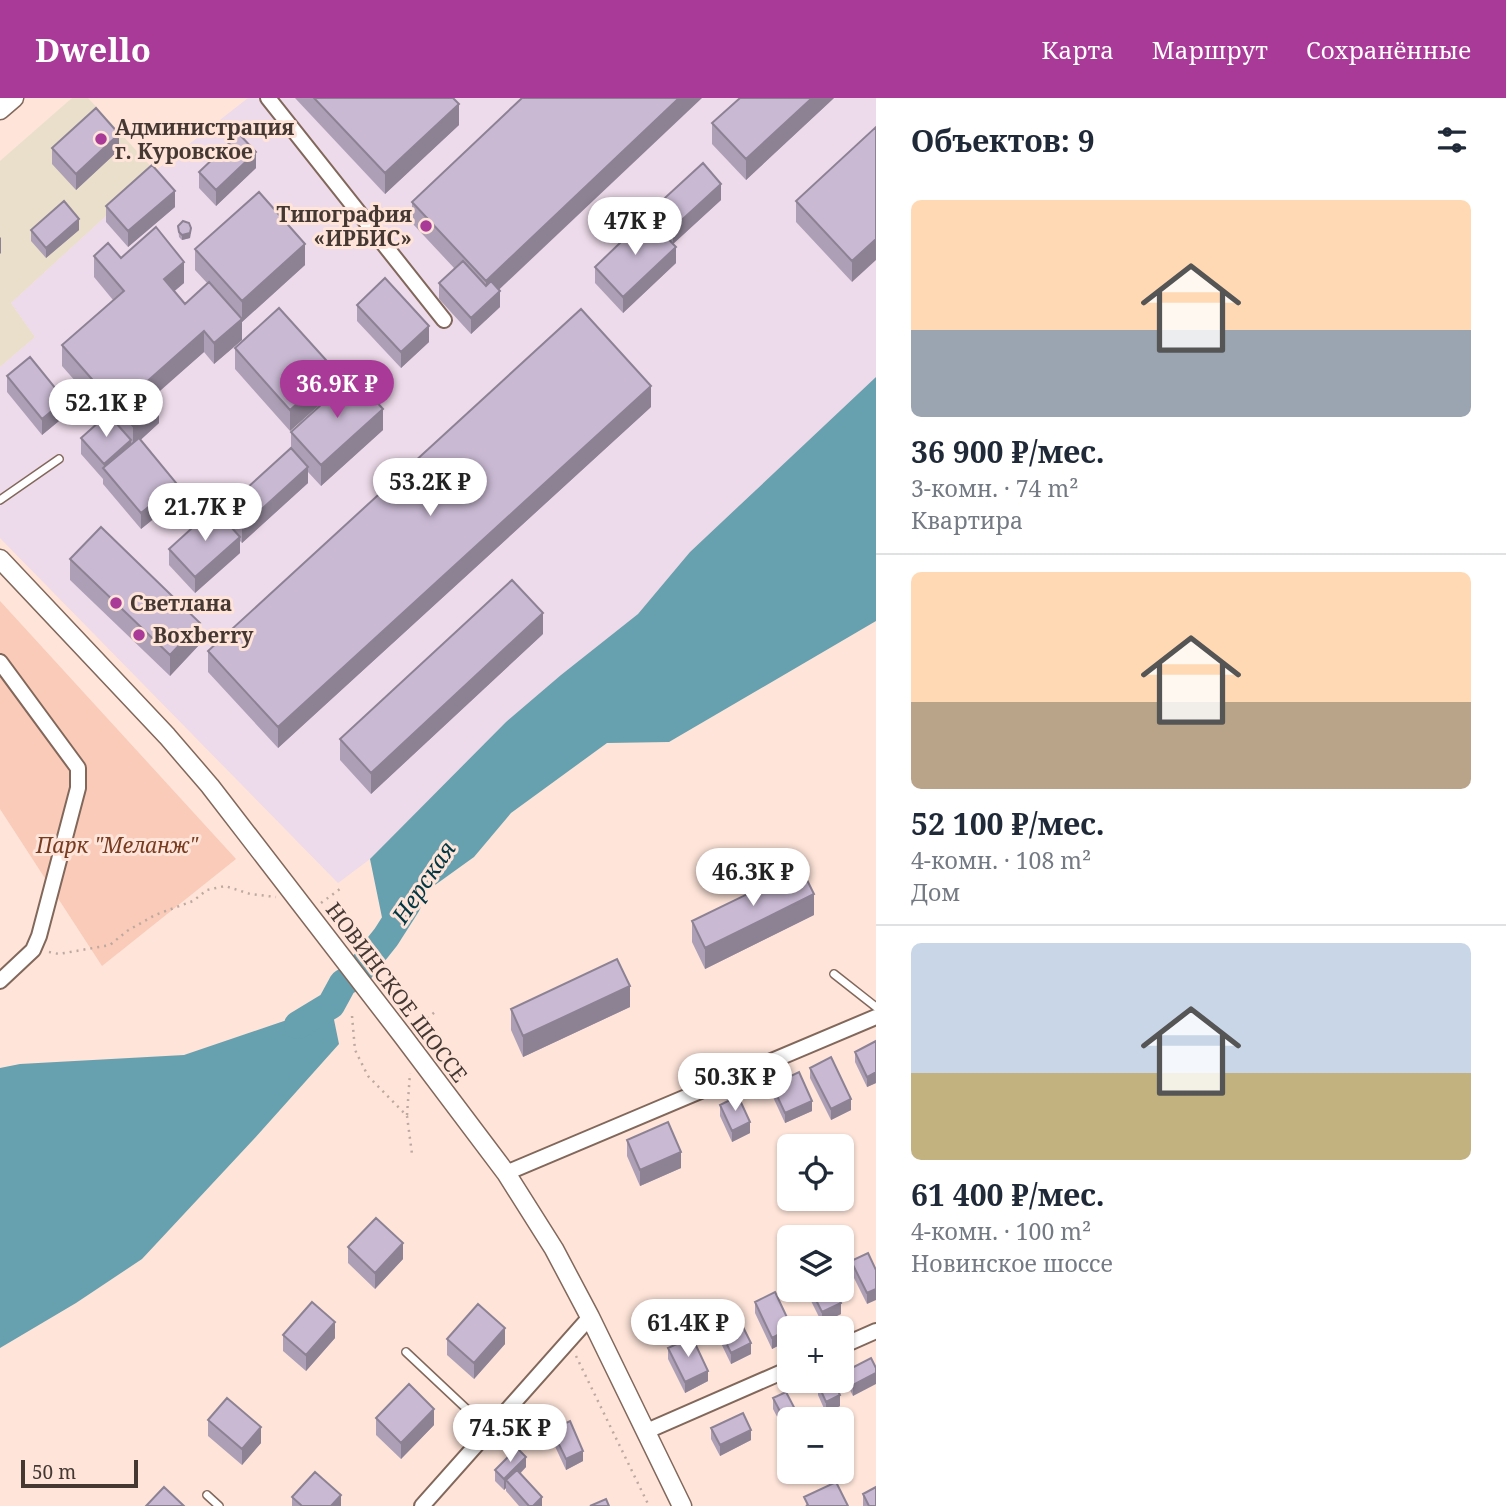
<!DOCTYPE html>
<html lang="ru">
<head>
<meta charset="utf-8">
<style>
  body { margin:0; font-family:"Noto Serif",serif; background:#f2f2f3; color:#1f2937; height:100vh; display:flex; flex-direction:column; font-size:26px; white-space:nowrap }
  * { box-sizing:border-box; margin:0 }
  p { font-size:23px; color:#747a83 }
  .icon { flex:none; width:38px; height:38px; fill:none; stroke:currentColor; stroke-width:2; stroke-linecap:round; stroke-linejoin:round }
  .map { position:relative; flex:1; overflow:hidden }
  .drawer { display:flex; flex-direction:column; background:#fff; width:630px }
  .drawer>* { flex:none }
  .fabs { position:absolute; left:777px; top:1036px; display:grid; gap:14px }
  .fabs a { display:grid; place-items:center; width:77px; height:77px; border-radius:10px; background:#fff; box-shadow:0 2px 5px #0004; font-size:35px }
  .scale { position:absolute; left:21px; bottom:18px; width:117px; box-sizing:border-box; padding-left:7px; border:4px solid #453833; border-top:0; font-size:19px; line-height:24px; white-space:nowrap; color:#453833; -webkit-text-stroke:5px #fee4d9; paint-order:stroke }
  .price { position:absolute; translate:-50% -60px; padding:0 16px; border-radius:24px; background:#fff; color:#222; font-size:23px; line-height:46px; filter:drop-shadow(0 2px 4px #0008) }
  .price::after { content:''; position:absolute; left:50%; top:42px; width:21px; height:16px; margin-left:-10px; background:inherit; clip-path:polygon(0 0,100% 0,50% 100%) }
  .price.current { background:#aa3a97; color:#fff }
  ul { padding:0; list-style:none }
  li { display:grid; align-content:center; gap:14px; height:371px; padding:0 35px }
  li+li { border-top:2px solid #e0e1e3 }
  li span { display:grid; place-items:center; height:217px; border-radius:10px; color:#555 }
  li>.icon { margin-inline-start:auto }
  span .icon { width:126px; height:126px; fill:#fffc; stroke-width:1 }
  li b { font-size:30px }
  h2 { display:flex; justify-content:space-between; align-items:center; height:84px; padding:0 35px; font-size:30px }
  header { display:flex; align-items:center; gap:42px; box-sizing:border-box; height:98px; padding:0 35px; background:#aa3a97; color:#fff }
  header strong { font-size:33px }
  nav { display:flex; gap:38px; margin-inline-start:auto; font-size:24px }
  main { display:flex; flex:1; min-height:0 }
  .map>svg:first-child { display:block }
  .commercial { fill:#eadfca }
  .industrial { fill:#eddaea }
  .green { fill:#f9cbb8 }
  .water { fill:#67a0af }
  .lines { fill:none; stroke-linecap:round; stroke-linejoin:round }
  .river { stroke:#67a0af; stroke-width:28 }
  .service-casing { stroke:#82675b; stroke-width:10 }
  .minor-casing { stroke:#82675b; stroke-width:18 }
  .tertiary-casing { stroke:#82675b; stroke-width:21 }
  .path { stroke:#bea9a0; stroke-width:2.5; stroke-dasharray:2 5; stroke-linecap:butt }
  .service { stroke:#fff; stroke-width:7 }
  .minor { stroke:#fff; stroke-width:14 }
  .tertiary { stroke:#fff; stroke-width:18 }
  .wall { fill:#ad9fb5 }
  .shaded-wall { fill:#8d8294 }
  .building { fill:#c9b9d3; stroke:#8d8294; stroke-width:2 }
  .poi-dot { fill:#aa3a97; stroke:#fee4d9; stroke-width:2.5 }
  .labels { text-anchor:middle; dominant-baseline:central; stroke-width:6; stroke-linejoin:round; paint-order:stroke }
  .poi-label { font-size:21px; font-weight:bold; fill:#453833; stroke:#fee4d9; text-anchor:start }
  .park-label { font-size:21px; font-style:italic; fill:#783c21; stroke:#fee4d9 }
  .street-label { font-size:21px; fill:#453833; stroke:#fee4d9 }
  .water-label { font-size:23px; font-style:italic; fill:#003743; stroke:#fee4d9 }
</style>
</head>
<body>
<header>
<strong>Dwello</strong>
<nav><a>Карта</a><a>Маршрут</a><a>Сохранённые</a></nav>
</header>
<main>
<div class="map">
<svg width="876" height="1408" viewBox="0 0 876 1408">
  <rect width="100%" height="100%" fill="#fee4d9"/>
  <!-- commercial -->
  <path class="commercial" d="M72,0H88L155,73L11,205L35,239L0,269V63Z"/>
  <!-- industrial -->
  <path class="industrial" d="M248,0H876V279L690,454L638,516L561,577L506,624L370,761L338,785L0,440V269L35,239L11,205L155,73Z"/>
  <!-- green -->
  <path class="green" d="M0,503L236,761L102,868L0,711Z"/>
  <!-- water -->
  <path class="water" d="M876,279V523L669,644L607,645L511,715L474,759L410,805L386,839L370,761L506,624L561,577L638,516L690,454Z
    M331,907L339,946L253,1042L142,1161L76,1205L0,1250V970L20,966L184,957Z"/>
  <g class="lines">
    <!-- river -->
    <path class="river" d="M298,927L331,907L343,885L355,878L386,839L407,806"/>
    <defs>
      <path id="service" d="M0,402L59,361
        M834,876L876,909
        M406,1254L489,1332
        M207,1397L219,1408"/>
      <path id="minor" d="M268,0L444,222
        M0,564L78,670V690L39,838L33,852L0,883
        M506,1075L876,919
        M842,1248L876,1233
        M647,1333L789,1271
        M422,1408L590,1219"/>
      <path id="tertiary" d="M0,12L14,0
        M0,461L167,638L210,688L402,937L506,1075L554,1151L590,1219L682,1408"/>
    </defs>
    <!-- service casing -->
    <use href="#service" class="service-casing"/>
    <!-- minor casing -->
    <use href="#minor" class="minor-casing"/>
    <!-- tertiary casing -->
    <use href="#tertiary" class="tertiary-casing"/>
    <!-- path -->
    <path class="path" d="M321,805L340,791
      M49,854L59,856L110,847L127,833L155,817L193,803L207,792L225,788L250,796L276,799
      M352,918L355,952L368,978L407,1018L412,1056
      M416,929L435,914
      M407,1017L410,975
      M576,1258L649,1408"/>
    <!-- service -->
    <use href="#service" class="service"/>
    <!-- minor -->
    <use href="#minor" class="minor"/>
    <!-- tertiary -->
    <use href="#tertiary" class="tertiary"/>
  </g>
  <!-- wall -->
  <path class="wall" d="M295,0H453L459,27L385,96Z
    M834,0L746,82L712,46V25Z
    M876,29L852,184L796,124V103Z
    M52,50L119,52L76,92L52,66Z
    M256,70L216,108L199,90V74Z
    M721,102L673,146L655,125V109Z
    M412,104L498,192L500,209L471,236L439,201V185L455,171L412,125Z
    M106,108L175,109L128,149L106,124Z
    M178,128L191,135L190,140L182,142L179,139Z
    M31,132H79L46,160L31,143Z
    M195,151L305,167L242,224V242L214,266L204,254L153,298L159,325L140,342L177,402L141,431L103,386V381L81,356V340L106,318L62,268V247L113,202L94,179V158L121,160L184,185L174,193L185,206L208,186L195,172Z
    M676,165L623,215L595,185V169Z
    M357,207L429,244L401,270L357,223Z
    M235,250L335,293L290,333L235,271Z
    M7,278L65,318L42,337L7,294Z
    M651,309L278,650L208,574V553Z
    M383,332L321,388L308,374V385L242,445L240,443V455L195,495L169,467V451L225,422V410L291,351V334Z
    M70,461L200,546L170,578L70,482Z
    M543,536L371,696L340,662V641Z
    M814,817L705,871L692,844V823Z
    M630,909L523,959L511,932V911Z
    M876,943V985L867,989L855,964V954Z
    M810,970L851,1012L831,1022L810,980Z
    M772,987L812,1013L785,1025L772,997Z
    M720,1007L750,1035L732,1044L720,1018Z
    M627,1042L681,1070L640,1088L627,1058Z
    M348,1149L403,1161L375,1191L348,1165Z
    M868,1155L867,1206L851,1174V1163Z
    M808,1192H834L841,1216L822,1225L808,1197Z
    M755,1204L789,1230V1242L772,1251L755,1215Z
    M717,1226L751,1256L731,1266L717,1237Z
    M283,1237L335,1240L306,1273L283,1253Z
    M447,1241L505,1246L474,1281L447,1257Z
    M668,1250L708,1283L685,1295L668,1261Z
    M871,1260L853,1298L846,1284V1273Z
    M818,1286L840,1308L826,1315L818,1297Z
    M773,1300L797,1321H789V1330L784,1332L773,1311Z
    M376,1320L434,1327L401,1361L376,1337Z
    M208,1322L261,1345L242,1367L208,1338Z
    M711,1330L751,1342L720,1358L711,1341Z
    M552,1332L583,1363L566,1372L552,1342Z
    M526,1369L520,1376L542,1408H519L506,1393V1390L504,1392L495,1383V1372Z
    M863,1396L876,1408H863Z
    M292,1399L341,1408H292Z"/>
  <!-- shaded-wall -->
  <path class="shaded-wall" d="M679,0H702L486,204V183Z
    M812,0H834L746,82V61Z
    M459,6V27L385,96V75Z
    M119,36V52L76,92V76Z
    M256,54V70L216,108V92Z
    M721,86V102L673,146V130Z
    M175,93V109L128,149V133Z
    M79,121V132L46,160V150Z
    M191,130L190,140L182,142V137Z
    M1,139V155L0,156V140Z
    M876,141V162L852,184V163Z
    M305,146V167L242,224V242L214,266V245L242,221V203Z
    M676,149V165L623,215V199Z
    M184,164V185L164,202V181Z
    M500,193V209L471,236V220Z
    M429,228V244L401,270V254Z
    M204,233V254L143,308V287Z
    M335,272V293L290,333V312Z
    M651,288V309L278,650V629Z
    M65,302V318L42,337V321Z
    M159,304V325L133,349V328Z
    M383,311V332L321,388V367Z
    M131,342V358L104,371V366Z
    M308,369V385L242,445V429Z
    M177,386V402L141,431V415Z
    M240,439V455L195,495V479Z
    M543,515V536L371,696V675Z
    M200,525V546L170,578V557Z
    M814,796V817L705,871V850Z
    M630,888V909L523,959V938Z
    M876,974V985L867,989V979Z
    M851,1001V1012L831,1022V1011Z
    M812,1003V1013L785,1025V1015Z
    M750,1024V1035L732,1044V1033Z
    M681,1054V1070L640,1088V1072Z
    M403,1145V1161L375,1191V1175Z
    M876,1191V1202L867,1206V1195Z
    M841,1205V1216L822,1225V1214Z
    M335,1224V1240L306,1273V1257Z
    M505,1230V1246L474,1281V1265Z
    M789,1231V1242L772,1251V1240Z
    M751,1245V1256L731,1266V1255Z
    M708,1273V1283L685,1295V1284Z
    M876,1275V1286L853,1298V1287Z
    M840,1297V1308L826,1315V1304Z
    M434,1311V1327L401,1361V1345Z
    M797,1315V1321H789V1330L784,1332V1321Z
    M261,1329V1345L242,1367V1351Z
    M751,1332V1342L720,1358V1347Z
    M583,1353V1363L566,1372V1361Z
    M526,1359V1369L509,1386L506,1382V1390L504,1392V1381Z
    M341,1397V1408H331Z
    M542,1399V1408H533Z"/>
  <!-- building -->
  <path class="building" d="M314,0H453L459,6L385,75Z
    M522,0H679L486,183L412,104Z
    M740,0H812L746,61L712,25Z
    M96,10L119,36L76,76L52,50Z
    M876,29V141L852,163L796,103Z
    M239,36L256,54L216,92L199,74Z
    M703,65L721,86L673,130L655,109Z
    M152,67L175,93L128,133L106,108Z
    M259,94L305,146L242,203L195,151Z
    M64,103L79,121L46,150L31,132Z
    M647,119L676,149L623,199L595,169Z
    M183,123L189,125L191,130L190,135L182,137L179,134L178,128Z
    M156,129L184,164L164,181L185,206L209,184L242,221L214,245L204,233L143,287L159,304L133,328L62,247L124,193L94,158L108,145L121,160Z
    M463,163L486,188L491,183L500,193L471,220L439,185Z
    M385,180L429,228L401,254L357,207Z
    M279,210L335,272L290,312L235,250Z
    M581,211L651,288L278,629L208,553Z
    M30,259L65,302L42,321L7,278Z
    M353,278L383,311L321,367L291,334Z
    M108,316L131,342L104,366L81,340Z
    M139,340L177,386L141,415L103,370Z
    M291,350L308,369L242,429L225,410Z
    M214,410L240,439L195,479L169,451Z
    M101,429L200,525L170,557L70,461Z
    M512,482L543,515L371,675L340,641Z
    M801,770L814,796L705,850L692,823Z
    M617,861L630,888L523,938L511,911Z
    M876,943V974L867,979L855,954Z
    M831,959L851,1001L831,1011L810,970Z
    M799,974L812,1003L785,1015L772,987Z
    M738,998L750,1024L732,1033L720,1007Z
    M668,1024L681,1054L640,1072L627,1042Z
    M376,1120L403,1145L375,1175L348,1149Z
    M868,1155L876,1172V1191L867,1195L851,1163Z
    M811,1192H834L841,1205L822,1214Z
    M775,1194L792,1230H789V1231L772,1240L755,1204Z
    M312,1204L335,1224L306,1257L283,1237Z
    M478,1206L505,1230L474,1265L447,1241Z
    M737,1217L751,1245L731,1255L717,1226Z
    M692,1239L708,1273L685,1284L668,1250Z
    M871,1260L876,1270V1275L853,1287L846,1273Z
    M824,1283H833L840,1297L826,1304L818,1286Z
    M409,1286L434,1311L401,1345L376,1320Z
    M786,1294L797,1315L784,1321L773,1300Z
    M227,1300L261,1329L242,1351L208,1322Z
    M743,1315L751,1332L720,1347L711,1330Z
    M570,1323L583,1353L566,1361L552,1332Z
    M517,1350L526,1359L504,1381L495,1372Z
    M517,1372L542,1399L533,1408H529L506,1382Z
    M315,1374L341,1397L331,1408H302L292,1399Z
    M836,1384L848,1408H806L808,1407L804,1399Z
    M164,1389L184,1408H146Z
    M876,1389V1408H869L863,1396Z
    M606,1401L609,1408H590Z"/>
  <!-- markers -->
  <g class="poi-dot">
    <circle cx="101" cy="41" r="7"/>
    <circle cx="426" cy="128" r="7"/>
    <circle cx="116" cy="505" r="7"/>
    <circle cx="139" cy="537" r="7"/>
  </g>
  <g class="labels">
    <!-- poi labels -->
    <g class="poi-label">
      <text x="115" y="29">Администрация<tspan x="115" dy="24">г. Куровское</tspan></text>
      <text x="412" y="116" text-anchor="end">Типография<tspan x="412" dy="24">«ИРБИС»</tspan></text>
      <text x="130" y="505">Светлана</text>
      <text x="153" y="537">Boxberry</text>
    </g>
    <!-- park labels -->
    <g class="park-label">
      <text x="117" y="747">Парк "Меланж"</text>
    </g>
    <!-- street labels -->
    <g class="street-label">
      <text transform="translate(397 894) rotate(53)">НОВИНСКОЕ ШОССЕ</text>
    </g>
    <!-- water labels -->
    <g class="water-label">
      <text transform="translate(423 784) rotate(-56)">Нерская</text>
    </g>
  </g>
</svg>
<div class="fabs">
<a><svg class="icon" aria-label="locate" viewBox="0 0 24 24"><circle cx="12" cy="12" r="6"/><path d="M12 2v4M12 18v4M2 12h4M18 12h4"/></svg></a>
<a><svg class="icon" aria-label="layers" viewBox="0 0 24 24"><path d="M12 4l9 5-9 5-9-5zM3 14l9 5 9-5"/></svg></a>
<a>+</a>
<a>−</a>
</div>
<div class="scale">50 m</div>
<b class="price" style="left:635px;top:159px">47K ₽</b>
<b class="price current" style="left:337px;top:322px">36.9K ₽</b>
<b class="price" style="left:106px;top:341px">52.1K ₽</b>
<b class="price" style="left:430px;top:420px">53.2K ₽</b>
<b class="price" style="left:205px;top:445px">21.7K ₽</b>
<b class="price" style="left:753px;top:810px">46.3K ₽</b>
<b class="price" style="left:735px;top:1015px">50.3K ₽</b>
<b class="price" style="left:688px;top:1261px">61.4K ₽</b>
<b class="price" style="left:510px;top:1366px">74.5K ₽</b>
</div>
<section class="drawer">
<h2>Объектов: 9<svg class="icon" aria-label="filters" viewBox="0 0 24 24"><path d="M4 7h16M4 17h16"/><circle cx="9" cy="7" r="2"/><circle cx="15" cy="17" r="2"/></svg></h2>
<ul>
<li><span style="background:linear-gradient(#ffd9b3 60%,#9aa5b1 0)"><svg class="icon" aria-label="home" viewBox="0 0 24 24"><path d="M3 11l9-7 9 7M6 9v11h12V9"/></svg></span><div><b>36 900 ₽/мес.</b><p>3-комн. · 74 m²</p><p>Квартира</p></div></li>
<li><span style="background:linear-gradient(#ffd9b3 60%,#b9a48a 0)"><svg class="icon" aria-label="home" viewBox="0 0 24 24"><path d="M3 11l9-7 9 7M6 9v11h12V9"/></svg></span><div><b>52 100 ₽/мес.</b><p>4-комн. · 108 m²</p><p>Дом</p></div></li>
<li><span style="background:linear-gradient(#c9d6e8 60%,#c2b280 0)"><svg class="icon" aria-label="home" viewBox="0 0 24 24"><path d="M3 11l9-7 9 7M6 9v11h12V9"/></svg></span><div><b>61 400 ₽/мес.</b><p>4-комн. · 100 m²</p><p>Новинское шоссе</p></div></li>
</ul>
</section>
</main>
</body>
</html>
